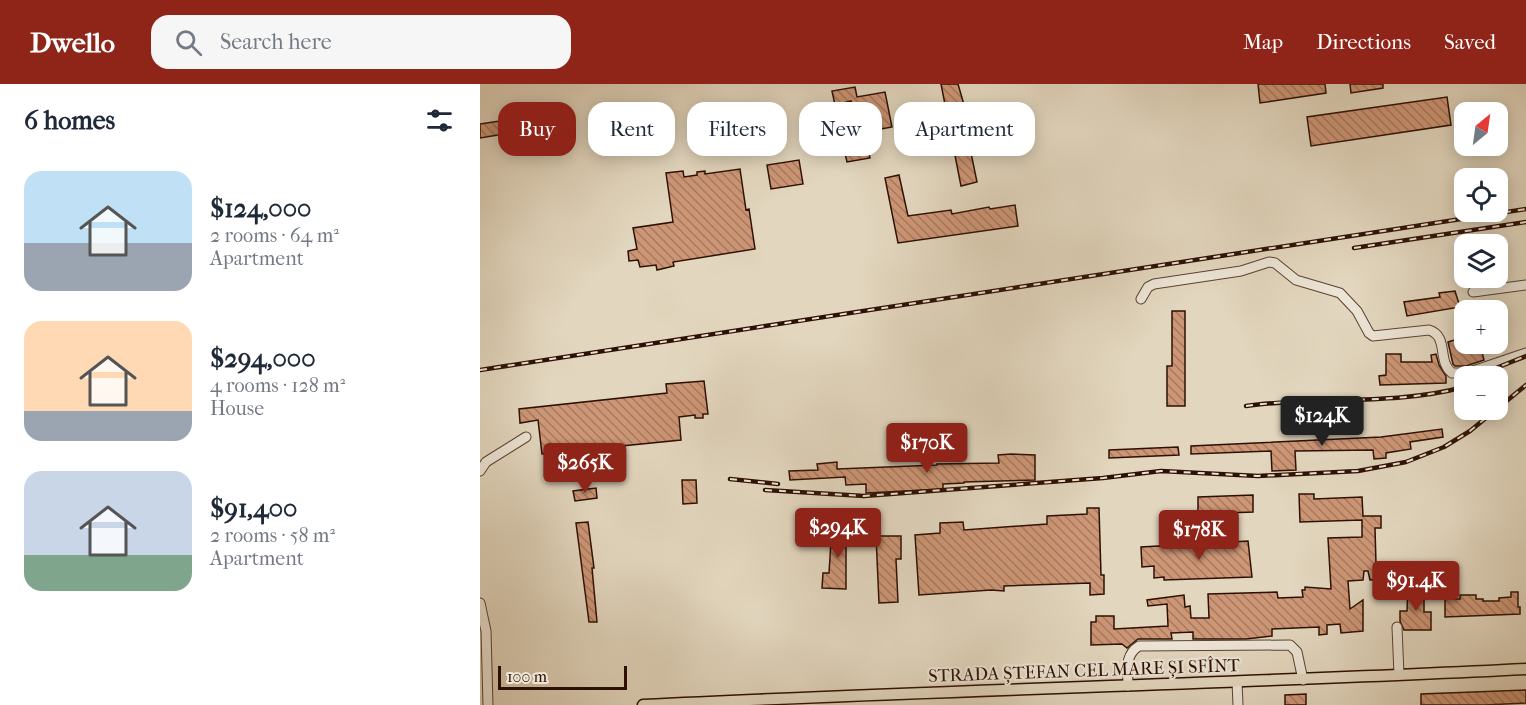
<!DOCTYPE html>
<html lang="en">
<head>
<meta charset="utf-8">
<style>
  body { margin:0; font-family:"IM FELL French Canon",serif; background:#f6f6f7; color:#1f2937; height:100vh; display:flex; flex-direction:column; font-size:22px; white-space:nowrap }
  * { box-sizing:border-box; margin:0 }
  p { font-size:20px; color:#747a83 }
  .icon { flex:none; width:33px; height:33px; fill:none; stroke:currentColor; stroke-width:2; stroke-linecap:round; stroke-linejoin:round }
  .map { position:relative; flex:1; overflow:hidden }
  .side { display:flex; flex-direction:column; background:#fff; width:480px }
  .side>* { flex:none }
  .guide { position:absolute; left:18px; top:18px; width:570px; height:54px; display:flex; gap:12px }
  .needle { width:39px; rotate:29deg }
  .tools { position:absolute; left:974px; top:18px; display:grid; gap:12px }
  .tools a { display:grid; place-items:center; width:54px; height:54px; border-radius:12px; background:#fff; box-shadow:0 3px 15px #0003; font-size:30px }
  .scale { position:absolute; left:18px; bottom:15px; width:129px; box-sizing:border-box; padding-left:6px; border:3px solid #2e1003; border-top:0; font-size:16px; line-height:21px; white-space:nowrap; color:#2e1003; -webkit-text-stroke:4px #ece4d5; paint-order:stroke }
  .price { position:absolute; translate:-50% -51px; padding:0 14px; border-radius:6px; background:#8f2418; color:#fff; font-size:20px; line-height:39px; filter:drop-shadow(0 2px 3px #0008) }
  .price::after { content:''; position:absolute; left:50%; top:36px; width:18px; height:14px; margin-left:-9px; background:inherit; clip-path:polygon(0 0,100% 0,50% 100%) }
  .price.on { background:#222; color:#fff }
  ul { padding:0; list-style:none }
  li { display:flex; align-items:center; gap:18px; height:150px; padding:0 24px }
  li span { display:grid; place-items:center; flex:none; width:168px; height:120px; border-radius:18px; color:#555 }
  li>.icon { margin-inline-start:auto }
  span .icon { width:72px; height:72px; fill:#fffc; stroke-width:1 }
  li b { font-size:26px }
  h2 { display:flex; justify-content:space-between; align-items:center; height:72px; padding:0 24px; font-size:26px }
  .chip { padding:0 21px; border-radius:18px; background:#fff; box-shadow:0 3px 15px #0003; font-size:21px; line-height:54px }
  .chip.on { background:#8f2418; color:#fff }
  header { display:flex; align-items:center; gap:36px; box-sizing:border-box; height:84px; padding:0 30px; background:#8f2418; color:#fff }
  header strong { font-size:28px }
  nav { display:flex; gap:33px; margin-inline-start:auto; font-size:21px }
  .search { width:420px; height:54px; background:#f6f6f7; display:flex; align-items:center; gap:15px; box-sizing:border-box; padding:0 21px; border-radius:18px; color:#747a83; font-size:22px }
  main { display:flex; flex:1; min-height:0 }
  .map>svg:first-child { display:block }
  .building { fill:url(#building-back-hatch); stroke:#2e1003; stroke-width:1.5 }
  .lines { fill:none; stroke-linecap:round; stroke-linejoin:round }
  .minor-casing { stroke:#5b4232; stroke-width:11 }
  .major-casing { stroke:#2e1003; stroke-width:13 }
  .minor { stroke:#ece4d5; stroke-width:9 }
  .major { stroke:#e2d6be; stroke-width:10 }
  .rail-casing { stroke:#2e1003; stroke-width:4.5 }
  .rail { stroke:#ece4d5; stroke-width:2; stroke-dasharray:7; stroke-linecap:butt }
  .labels { text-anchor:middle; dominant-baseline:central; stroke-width:4.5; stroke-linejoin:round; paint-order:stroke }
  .street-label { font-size:18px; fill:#2e1003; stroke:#ece4d5 }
</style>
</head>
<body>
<header>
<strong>Dwello</strong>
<div class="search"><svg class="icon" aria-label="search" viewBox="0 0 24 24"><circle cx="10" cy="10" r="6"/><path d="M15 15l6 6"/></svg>Search here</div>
<nav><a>Map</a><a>Directions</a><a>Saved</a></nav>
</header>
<main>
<section class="side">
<h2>6 homes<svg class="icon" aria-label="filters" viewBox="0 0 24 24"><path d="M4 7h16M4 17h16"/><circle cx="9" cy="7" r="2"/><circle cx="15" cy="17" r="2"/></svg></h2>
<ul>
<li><span style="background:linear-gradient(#bfe0f5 60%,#9aa5b1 0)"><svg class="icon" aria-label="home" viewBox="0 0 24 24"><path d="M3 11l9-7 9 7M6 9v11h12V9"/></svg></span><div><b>$124,000</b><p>2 rooms · 64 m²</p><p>Apartment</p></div></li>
<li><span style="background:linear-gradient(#ffd9b3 75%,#9aa5b1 0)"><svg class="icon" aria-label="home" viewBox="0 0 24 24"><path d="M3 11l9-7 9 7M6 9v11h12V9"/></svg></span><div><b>$294,000</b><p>4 rooms · 128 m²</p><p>House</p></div></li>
<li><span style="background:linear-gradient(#c9d6e8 70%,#7fa58c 0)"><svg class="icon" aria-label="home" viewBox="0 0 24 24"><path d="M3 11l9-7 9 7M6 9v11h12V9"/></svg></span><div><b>$91,400</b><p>2 rooms · 58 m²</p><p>Apartment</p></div></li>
</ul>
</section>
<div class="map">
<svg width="1046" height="621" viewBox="0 0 1046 621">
  <defs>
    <pattern id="building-back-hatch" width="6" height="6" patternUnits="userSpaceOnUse" patternTransform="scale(1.5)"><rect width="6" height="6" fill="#cd9676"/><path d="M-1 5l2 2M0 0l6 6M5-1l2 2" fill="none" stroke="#a7795f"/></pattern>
  </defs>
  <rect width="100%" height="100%" fill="#e2d6be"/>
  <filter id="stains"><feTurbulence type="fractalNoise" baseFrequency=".00333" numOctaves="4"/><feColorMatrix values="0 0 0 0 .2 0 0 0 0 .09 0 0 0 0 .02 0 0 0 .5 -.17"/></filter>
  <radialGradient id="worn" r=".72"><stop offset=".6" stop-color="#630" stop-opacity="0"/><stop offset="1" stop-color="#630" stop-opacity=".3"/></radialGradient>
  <!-- building -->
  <path class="building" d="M461,0H478L487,31V39L485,40L497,98L481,102Z
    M778,0H845L846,9L780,19Z
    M870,0H903V4L871,9Z
    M375,3L377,13L405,8L412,43L385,48L390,74L367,78L357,35L374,31L371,17L355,21L352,7Z
    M967,13L971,41L831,62L827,33Z
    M296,32L299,49L220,60L217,43Z
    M46,33L48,46L0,54V40Z
    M319,76L323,100L291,105L287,81Z
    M260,85L266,126L269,125L275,165L193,178L194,182L177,186L176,181L160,183L158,176L149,177L148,167L157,165L153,144L193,138L186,89L203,87L204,93L217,91V88L225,87V90Z
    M419,91L428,132L471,126L472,130L509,123L510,125L535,121L538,142L418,159L405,94Z
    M975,207L980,223L927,232L924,218L960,213L959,209Z
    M692,227H705V322H687V282H692Z
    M984,253V260H1000L1004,276L986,282H975L973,280L968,258Z
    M906,270H921V278H952L951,271L956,270L959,281L966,292V299L900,301L899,292L906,291Z
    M224,297L228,330H223V334H215V331L199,333L201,356L62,370L58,336L40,339L39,325L187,309L186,300Z
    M962,345L963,353L930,358L931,365L906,369V374L894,375L893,366L815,367L816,386L792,387L791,367L711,370V362L901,353Z
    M698,363L699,371L629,374V366Z
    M531,370L555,371V396L484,398V399L463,400V405L386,409V400L366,401L365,393L310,396L309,387L338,386L337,380L357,378V385L457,381V380L519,379L518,371Z
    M202,396H216L217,419L203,420Z
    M116,404L117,414L95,417L93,407Z
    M819,410H834V415L882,413L883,432H901V444H895L896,480L909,479L910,495L890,496L888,487H884L883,496L868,497L870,525L883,516V547L861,549L860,540L847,541V550L839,551V543L792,545V552L766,555H713V548L691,549L692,555H658L647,564L642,560L611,561V538H616V532H634V545L688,542L687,520L668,522L667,516L704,511L705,523L710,522L711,534H729L728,510L797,508L798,514L823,513L822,506H825V503L851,505L848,454L882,453V436L820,438Z
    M773,411V428L718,430V413Z
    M607,424H619L621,491H624V510L610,511V499L524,502V507L511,506L439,511L435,451L460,449V439L483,438L484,446L567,440V432L607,430Z
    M108,438L114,484H112L117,538H109L96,439Z
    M352,442H367L366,451L376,452V459H366V505L342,504L343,489H349Z
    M396,452H421V475H416L418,518L399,519Z
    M768,457L772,493L684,496V493L674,494V482L662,483L661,463Z
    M928,502H941V508H944V528H951V546H924L920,537V527H927Z
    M1031,508H1038V523H1040V530L965,533V515H980V511H996V515H1003V517H1019V514L1031,513Z
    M1046,606V619L1005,621H941V610Z
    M826,610V621H805V611Z"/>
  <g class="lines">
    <defs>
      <path id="minor" d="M993,208L1046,201
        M661,215L668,203L674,200L761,187L789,178L795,179L816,196L860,209L877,227L889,249L893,252L949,246C969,252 957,278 972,289H987L1046,269
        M0,387L6,378L46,353
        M0,519L6,547L8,621
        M917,543L919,591
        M757,598L758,621
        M648,602C648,587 644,571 659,562L810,561L817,568L823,596"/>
      <path id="major" d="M163,621C457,606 752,600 1046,585"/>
    </defs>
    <!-- minor casing -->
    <use href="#minor" class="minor-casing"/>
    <!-- major casing -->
    <use href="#major" class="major-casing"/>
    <!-- minor -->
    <use href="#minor" class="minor"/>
    <!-- major -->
    <use href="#major" class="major"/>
    <defs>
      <path id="rail" d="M874,164L1046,138
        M0,286L1046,125
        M996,292L1046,272
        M766,322C838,312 913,322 984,303
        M250,395L298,400
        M285,406L384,412L623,394L681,387L778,392L878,387L926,378L964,363L990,347L1046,301"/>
    </defs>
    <!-- rail casing -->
    <use href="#rail" class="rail-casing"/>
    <!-- rail -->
    <use href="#rail" class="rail"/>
  </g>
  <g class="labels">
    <!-- street labels -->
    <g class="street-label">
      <text transform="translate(604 587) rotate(-2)">STRADA ȘTEFAN CEL MARE ȘI SFÎNT</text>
    </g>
  </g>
  <rect width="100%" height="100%" filter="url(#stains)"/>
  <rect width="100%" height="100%" fill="url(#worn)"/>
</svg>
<div class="tools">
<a><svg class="needle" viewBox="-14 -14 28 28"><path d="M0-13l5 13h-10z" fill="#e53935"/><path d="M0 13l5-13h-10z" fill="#747a83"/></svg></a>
<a><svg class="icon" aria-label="locate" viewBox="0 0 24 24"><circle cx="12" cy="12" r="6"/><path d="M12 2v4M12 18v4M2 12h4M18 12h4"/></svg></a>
<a><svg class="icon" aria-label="layers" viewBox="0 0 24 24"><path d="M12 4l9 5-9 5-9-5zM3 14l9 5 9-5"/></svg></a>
<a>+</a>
<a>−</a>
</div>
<div class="scale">100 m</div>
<b class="price on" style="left:842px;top:363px">$124K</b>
<b class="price" style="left:447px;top:390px">$170K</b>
<b class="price" style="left:105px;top:410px">$265K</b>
<b class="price" style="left:358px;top:475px">$294K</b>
<b class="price" style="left:719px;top:477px">$178K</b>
<b class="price" style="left:936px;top:528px">$91.4K</b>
<div class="guide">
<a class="chip on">Buy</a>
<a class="chip">Rent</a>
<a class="chip">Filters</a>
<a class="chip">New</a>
<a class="chip">Apartment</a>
</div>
</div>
</main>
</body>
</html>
